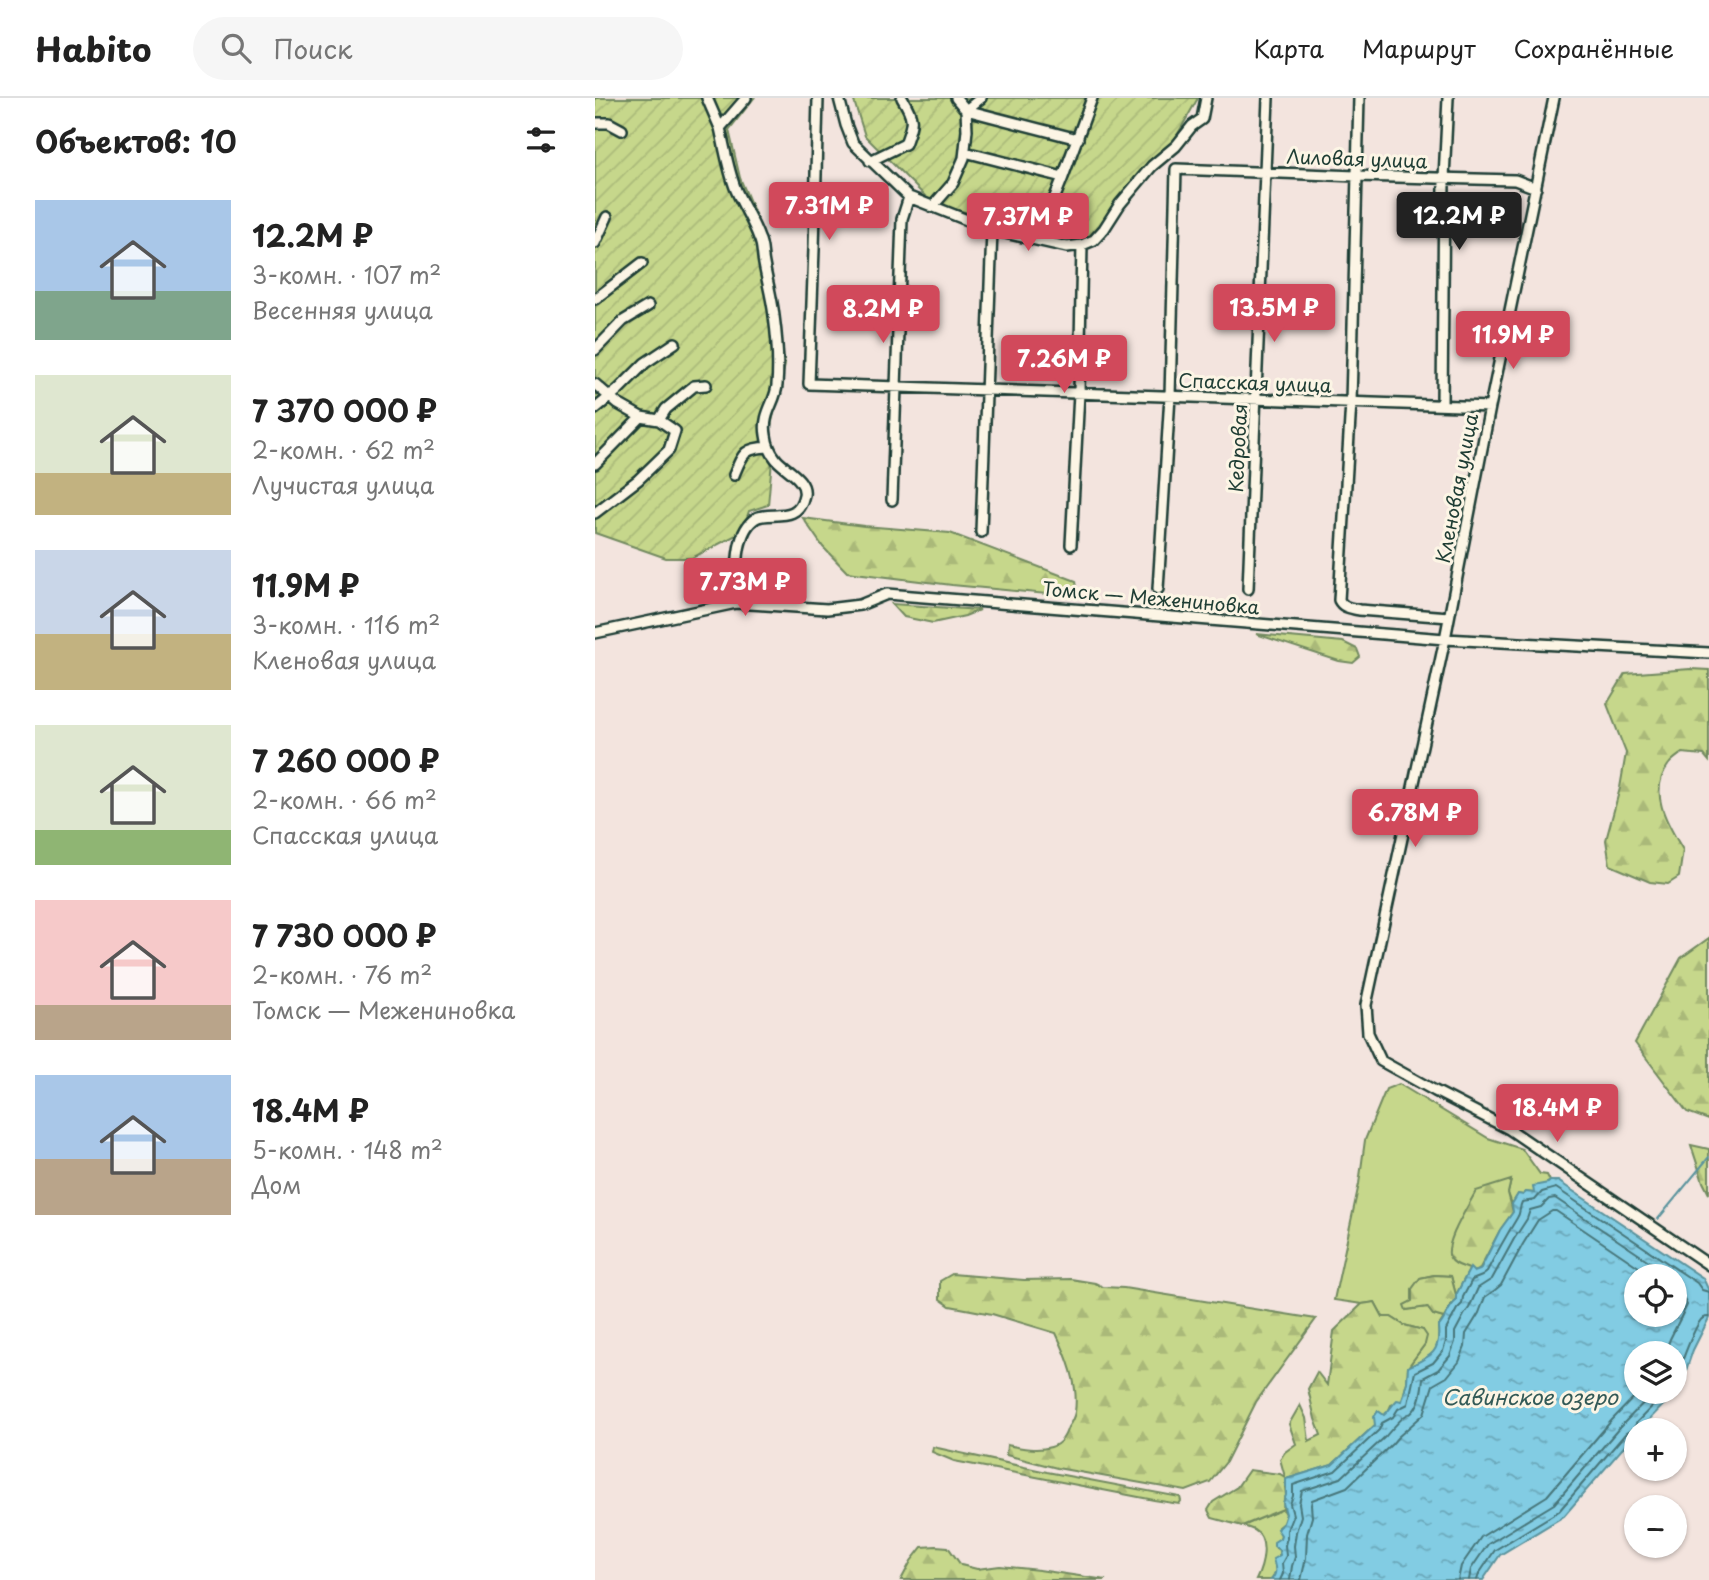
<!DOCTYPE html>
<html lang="ru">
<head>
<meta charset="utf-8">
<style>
  body { margin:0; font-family:"Playpen Sans",sans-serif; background:#f6f6f6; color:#222; height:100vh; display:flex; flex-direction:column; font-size:26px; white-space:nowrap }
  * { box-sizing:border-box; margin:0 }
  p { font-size:23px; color:#767676 }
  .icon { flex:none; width:38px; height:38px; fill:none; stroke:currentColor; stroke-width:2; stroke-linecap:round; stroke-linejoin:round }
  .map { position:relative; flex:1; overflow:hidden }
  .side { display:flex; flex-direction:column; background:#fff; width:595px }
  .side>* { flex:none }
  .fabs { position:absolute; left:1029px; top:1166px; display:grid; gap:14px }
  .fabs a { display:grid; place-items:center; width:63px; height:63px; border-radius:50%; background:#fff; box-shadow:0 2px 5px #0004; font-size:35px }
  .price { position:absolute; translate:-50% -60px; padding:0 16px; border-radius:7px; background:#d1495b; color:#fff; font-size:23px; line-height:46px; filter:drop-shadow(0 2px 4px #0008) }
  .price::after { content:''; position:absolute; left:50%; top:42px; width:21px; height:16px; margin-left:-10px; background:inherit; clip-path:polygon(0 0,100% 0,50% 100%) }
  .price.selected { background:#222; color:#fff }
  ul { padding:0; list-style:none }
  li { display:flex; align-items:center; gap:21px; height:175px; padding:0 35px }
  li span { display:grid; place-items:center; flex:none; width:196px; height:140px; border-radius:0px; color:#555 }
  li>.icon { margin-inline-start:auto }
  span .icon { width:84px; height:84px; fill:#fffc; stroke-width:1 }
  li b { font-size:30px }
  h2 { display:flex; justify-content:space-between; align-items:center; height:84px; padding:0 35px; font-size:30px }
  header { display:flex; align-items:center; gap:42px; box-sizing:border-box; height:98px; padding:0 35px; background:#fff; border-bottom:2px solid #e0e0e0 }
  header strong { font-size:33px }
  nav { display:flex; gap:38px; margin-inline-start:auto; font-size:24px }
  .search { width:490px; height:63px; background:#f6f6f6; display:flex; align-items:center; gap:18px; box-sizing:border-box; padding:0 24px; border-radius:38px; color:#767676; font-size:26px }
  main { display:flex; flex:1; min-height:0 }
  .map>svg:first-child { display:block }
  .grass { fill:#c6d78b; stroke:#728a60; stroke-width:2 }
  .forest { fill:url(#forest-firs); stroke:#728a60; stroke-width:2 }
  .garden { fill:url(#garden-furrows); stroke:#728a60; stroke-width:2 }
  .water { fill:url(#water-ripples); stroke:#5a939d; stroke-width:2; fill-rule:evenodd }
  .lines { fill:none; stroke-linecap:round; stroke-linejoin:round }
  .shore { stroke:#47767a; stroke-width:2 }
  .stream { stroke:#5a939d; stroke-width:2 }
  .minor-casing { stroke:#1f3d34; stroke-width:14 }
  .minor { stroke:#fcf5e5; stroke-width:9 }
  .labels { text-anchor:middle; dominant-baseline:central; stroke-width:6; stroke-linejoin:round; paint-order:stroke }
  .street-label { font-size:19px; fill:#1f3d34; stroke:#fcf5e5 }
  .water-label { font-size:21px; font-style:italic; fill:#335a57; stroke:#fcf5e5 }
</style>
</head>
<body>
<header>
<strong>Habito</strong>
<div class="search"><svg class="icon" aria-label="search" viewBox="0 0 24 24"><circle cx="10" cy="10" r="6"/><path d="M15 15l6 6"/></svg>Поиск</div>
<nav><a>Карта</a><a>Маршрут</a><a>Сохранённые</a></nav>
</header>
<main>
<section class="side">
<h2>Объектов: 10<svg class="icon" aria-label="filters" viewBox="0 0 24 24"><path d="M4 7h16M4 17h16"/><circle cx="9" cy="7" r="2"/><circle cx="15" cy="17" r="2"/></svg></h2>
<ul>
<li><span style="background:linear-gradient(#a9c7e8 65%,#7fa58c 0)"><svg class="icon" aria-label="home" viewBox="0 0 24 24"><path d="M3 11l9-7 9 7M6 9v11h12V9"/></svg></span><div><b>12.2M ₽</b><p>3-комн. · 107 m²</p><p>Весенняя улица</p></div></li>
<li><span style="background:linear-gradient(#dfe7d0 70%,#c2b280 0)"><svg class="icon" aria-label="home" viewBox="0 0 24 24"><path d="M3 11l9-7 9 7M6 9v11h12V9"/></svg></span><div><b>7 370 000 ₽</b><p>2-комн. · 62 m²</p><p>Лучистая улица</p></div></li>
<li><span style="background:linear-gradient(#c9d6e8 60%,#c2b280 0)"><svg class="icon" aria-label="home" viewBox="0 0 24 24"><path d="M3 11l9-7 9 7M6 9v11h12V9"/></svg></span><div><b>11.9M ₽</b><p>3-комн. · 116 m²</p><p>Кленовая улица</p></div></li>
<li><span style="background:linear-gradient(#dfe7d0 75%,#8fb573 0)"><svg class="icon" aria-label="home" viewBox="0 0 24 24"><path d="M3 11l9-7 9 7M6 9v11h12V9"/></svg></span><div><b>7 260 000 ₽</b><p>2-комн. · 66 m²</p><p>Спасская улица</p></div></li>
<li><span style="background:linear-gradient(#f6c9c9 75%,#b9a48a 0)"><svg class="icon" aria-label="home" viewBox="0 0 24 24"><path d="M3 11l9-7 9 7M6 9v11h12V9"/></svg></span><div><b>7 730 000 ₽</b><p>2-комн. · 76 m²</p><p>Томск — Межениновка</p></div></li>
<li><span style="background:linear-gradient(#a9c7e8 60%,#b9a48a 0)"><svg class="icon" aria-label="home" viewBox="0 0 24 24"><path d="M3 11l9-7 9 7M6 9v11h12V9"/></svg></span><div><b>18.4M ₽</b><p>5-комн. · 148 m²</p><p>Дом</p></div></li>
</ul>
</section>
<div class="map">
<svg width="1114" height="1482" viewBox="0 0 1114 1482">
  <defs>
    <pattern id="forest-firs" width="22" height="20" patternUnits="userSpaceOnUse" patternTransform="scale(1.75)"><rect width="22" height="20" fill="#c6d78b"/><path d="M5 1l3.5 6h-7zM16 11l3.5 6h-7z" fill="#aab979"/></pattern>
    <pattern id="garden-furrows" width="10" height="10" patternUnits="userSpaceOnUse" patternTransform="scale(1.75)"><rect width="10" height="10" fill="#c6d78b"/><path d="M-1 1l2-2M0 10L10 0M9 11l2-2" fill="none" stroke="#aab979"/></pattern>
    <pattern id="water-ripples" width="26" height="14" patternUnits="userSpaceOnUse" patternTransform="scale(1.75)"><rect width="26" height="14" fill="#82cce3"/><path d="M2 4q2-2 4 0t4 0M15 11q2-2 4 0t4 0" fill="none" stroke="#6aa7b9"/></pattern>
  </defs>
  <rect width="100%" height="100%" fill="#f3e4de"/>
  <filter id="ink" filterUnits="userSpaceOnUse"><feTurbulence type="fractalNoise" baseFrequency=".0143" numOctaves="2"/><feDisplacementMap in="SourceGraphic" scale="14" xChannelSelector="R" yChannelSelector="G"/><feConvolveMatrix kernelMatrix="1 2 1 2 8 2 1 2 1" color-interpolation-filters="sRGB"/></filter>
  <g filter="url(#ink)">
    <!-- grass -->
    <path class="grass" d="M804,986L893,1040L927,1051L945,1076L952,1077L955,1083L939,1095L931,1094L928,1097L923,1096L917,1106L913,1095L916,1082L864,1167L875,1170L861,1197L856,1178L839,1177L826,1180L817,1191V1203L812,1212L832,1209L838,1217L849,1220L843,1229C846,1256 835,1259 813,1269L830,1246L828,1232L809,1227L796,1219H788L780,1204L767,1206L739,1202L764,1086L770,1042L791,991Z
      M688,1411L691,1416L688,1425L683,1429L686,1437L681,1450L684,1452C685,1460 682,1475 676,1482H661C668,1468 675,1441 659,1432C655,1430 651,1429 648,1428Z"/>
    <!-- forest -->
    <path class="forest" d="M208,420L269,428L355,435L481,483L483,499L357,487L252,474L228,449Z
      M297,506L385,512L370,518L338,525L309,519Z
      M661,536L748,544L762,551L765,559L758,565L744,563Z
      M1095,571L1114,572V663L1109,657L1087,655C1083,658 1077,662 1074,666C1052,694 1073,727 1088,752L1084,779L1073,786L1055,784L1015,767L1011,742L1025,690L1031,655L1012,606L1030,576Z
      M1114,840V1022L1092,1014L1040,945L1086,860Z
      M1096,1047L1114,1051V1096L1108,1084Z
      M916,1082L913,1095L918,1114L905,1132L884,1172L879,1174C872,1168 860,1169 855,1160C848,1146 874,1107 881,1093Z
      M357,1176L429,1182L476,1181L500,1185L508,1189L529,1190L721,1221L661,1304L631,1364L615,1384L591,1393L462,1370L411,1357L412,1347C426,1350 442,1353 456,1349C466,1346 470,1338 473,1329C476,1325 479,1319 480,1314C484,1287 472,1258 461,1235L397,1216L355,1208L345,1201V1183Z
      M839,1177L856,1178L861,1197V1203L856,1207L849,1220L838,1217L832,1209L811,1212L809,1207L817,1203V1191L825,1180Z
      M780,1204L788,1219H796L809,1227L828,1232L832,1238L830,1246L813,1269L812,1284L807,1303L796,1307L793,1314L788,1317L783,1313L780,1327L737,1367L691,1381L690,1389L691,1398L689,1401L688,1411L647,1428L617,1420L613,1412L618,1404L642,1389L654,1372L685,1376L690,1379L685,1361L690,1354L701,1346L694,1326L705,1307L711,1320L714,1343L726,1337L720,1321L713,1291L722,1274L732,1287L739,1233L767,1206Z
      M338,1349L452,1374L585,1399L586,1403L584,1406L559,1402L359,1363L337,1354Z
      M341,1448L353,1449L366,1467L382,1471L405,1468L444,1472L511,1482H306L316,1463L327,1449Z"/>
    <!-- garden -->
    <path class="garden" d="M0,0H159L134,32L145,80L167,133L190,267L176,328L177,362L173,407L154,413L147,434L97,460H71L0,435Z
      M258,0H603L576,48L493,145L338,106L270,38Z"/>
    <!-- water -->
    <path class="water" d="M955,1083H963L1108,1180L1114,1193V1220L1098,1252L1085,1290L1044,1332H1041V1335L969,1418L905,1457L888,1482H676C683,1475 680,1469 678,1461L685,1457L684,1452L679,1448V1444L685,1440L686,1437L682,1431L688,1425L691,1416L688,1405L691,1397V1381L737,1367L780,1327L779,1319L783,1313L789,1317C794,1313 797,1307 802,1302L807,1303L812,1284L813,1269C834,1259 846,1256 843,1229C851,1222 852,1210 861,1203V1197L875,1170L879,1174L885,1172L905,1132L918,1114L917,1106L923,1096L928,1097L931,1094L939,1095L938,1088L953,1085ZM1041,1178H1080V1216H1041ZM1041,1255H1080V1293H1041Z"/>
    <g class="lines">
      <!-- shore -->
      <path class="shore" d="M1070,1255L1075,1241L1092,1207L1087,1198L1080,1193
        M1080,1283C1084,1272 1100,1224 1108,1220C1110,1219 1112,1219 1114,1219
        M685,1482L688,1476L687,1465L691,1458L690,1447L692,1439V1432L698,1417L695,1406L698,1398V1387L740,1373L784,1332L787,1325L798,1319L803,1311L813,1306L820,1274L838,1265L848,1253L851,1243V1232L862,1211L867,1206L868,1199L877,1182L887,1178L891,1175C901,1156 911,1138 922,1120C926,1114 924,1110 927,1104L940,1102L947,1094L961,1090L1102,1185L1107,1192L1114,1194
        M695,1482L697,1468L700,1459L699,1448L701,1434L706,1418L704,1406L707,1393L746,1380L791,1338C794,1334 806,1321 810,1318C818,1312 812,1320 819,1312C826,1304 827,1289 828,1280L843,1272L855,1258L860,1244V1234L869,1217L874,1210L883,1190L897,1181L919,1141L932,1121L935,1112L946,1109L954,1101L960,1100L1076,1178
        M706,1482L711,1460L712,1436L717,1419L716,1407L717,1402L752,1389L797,1346L803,1339L829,1316L838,1287L852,1279L864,1264L870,1249L871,1236L884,1215L890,1199L900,1192L906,1187L928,1146L943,1122L957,1113H961L1057,1178
        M863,1482L866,1468L886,1439L952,1398L1017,1322L1045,1293
        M874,1482L876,1471L893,1446L959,1406L1025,1329L1060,1293
        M882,1482L884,1476L900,1452L964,1413L1031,1335L1039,1330L1042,1324L1072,1293"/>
      <!-- stream -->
      <path class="stream" d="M1063,1121L1114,1059"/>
      <defs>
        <path id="minor" d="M112,0L125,30
          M223,0L219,151L214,286L895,309
          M244,0L251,27L258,45L314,99L397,132L472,149L487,147L499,142L509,131L525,106L557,68L581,48L597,28L607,21L611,0
          M764,0L756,304L744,502C748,510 756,510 764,512L854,519
          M959,0L895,309L850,541L771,907L773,935L786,963L840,993L914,1031L1114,1167
          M371,12L483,41
          M371,12L386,0
          M0,25H14L27,32
          M370,54L468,79
          M275,63L310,46C318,24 320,21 307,0
          M337,109L358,85L369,60L372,32L371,12L361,0
          M440,141L448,129L468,79L497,0
          M0,145L12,119
          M0,201L47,165
          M0,252L28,223L53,208
          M0,286L23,306L46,319L64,322L80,333L74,352L43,382L0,415
          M847,307L849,80L853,0
          M0,311L23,292L50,265L80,245
          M64,322L71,311L99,288L111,287
          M0,366L46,319
          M139,377C148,355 149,350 174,349
          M297,402L307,121L314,99
          M386,434L397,132
          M476,447L484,295L487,147
          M142,484C142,465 142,432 161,420C175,412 203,427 209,397C212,381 190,372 181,361C176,355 172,346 171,337C167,315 181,304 182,287C184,264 182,240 179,218C177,200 172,183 169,166C167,157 168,147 164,140C158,123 148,108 141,92C133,72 130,51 125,30L151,0
          M563,491L575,298L581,71L761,78L920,82L941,90
          M653,491L673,0
          M0,535L141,505L232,511L265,507L292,496L850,541L1114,555"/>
      </defs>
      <!-- minor casing -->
      <use href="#minor" class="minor-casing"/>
      <!-- minor -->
      <use href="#minor" class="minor"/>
    </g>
  </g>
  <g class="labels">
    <!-- street labels -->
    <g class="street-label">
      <text transform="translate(762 60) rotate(2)">Лиловая улица</text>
      <text transform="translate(660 284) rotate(2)">Спасская улица</text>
      <text transform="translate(642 350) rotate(-87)">Кедровая</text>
      <text transform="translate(861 390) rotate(-79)">Кленовая улица</text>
      <text transform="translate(556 499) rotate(5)">Томск — Межениновка</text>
    </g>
    <!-- water labels -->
    <g class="water-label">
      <text x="935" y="1298">Савинское озеро</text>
    </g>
  </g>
</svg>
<div class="fabs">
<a><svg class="icon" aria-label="locate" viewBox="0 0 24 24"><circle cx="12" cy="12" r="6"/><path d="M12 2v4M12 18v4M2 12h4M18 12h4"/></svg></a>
<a><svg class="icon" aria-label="layers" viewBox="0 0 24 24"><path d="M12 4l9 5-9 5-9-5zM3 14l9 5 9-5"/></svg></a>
<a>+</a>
<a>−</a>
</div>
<b class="price" style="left:234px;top:144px">7.31M ₽</b>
<b class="price selected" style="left:864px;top:154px">12.2M ₽</b>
<b class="price" style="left:433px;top:155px">7.37M ₽</b>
<b class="price" style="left:679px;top:246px">13.5M ₽</b>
<b class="price" style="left:288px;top:247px">8.2M ₽</b>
<b class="price" style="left:918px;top:273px">11.9M ₽</b>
<b class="price" style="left:469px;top:297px">7.26M ₽</b>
<b class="price" style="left:150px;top:520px">7.73M ₽</b>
<b class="price" style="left:820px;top:751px">6.78M ₽</b>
<b class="price" style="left:962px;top:1046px">18.4M ₽</b>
</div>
</main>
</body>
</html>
